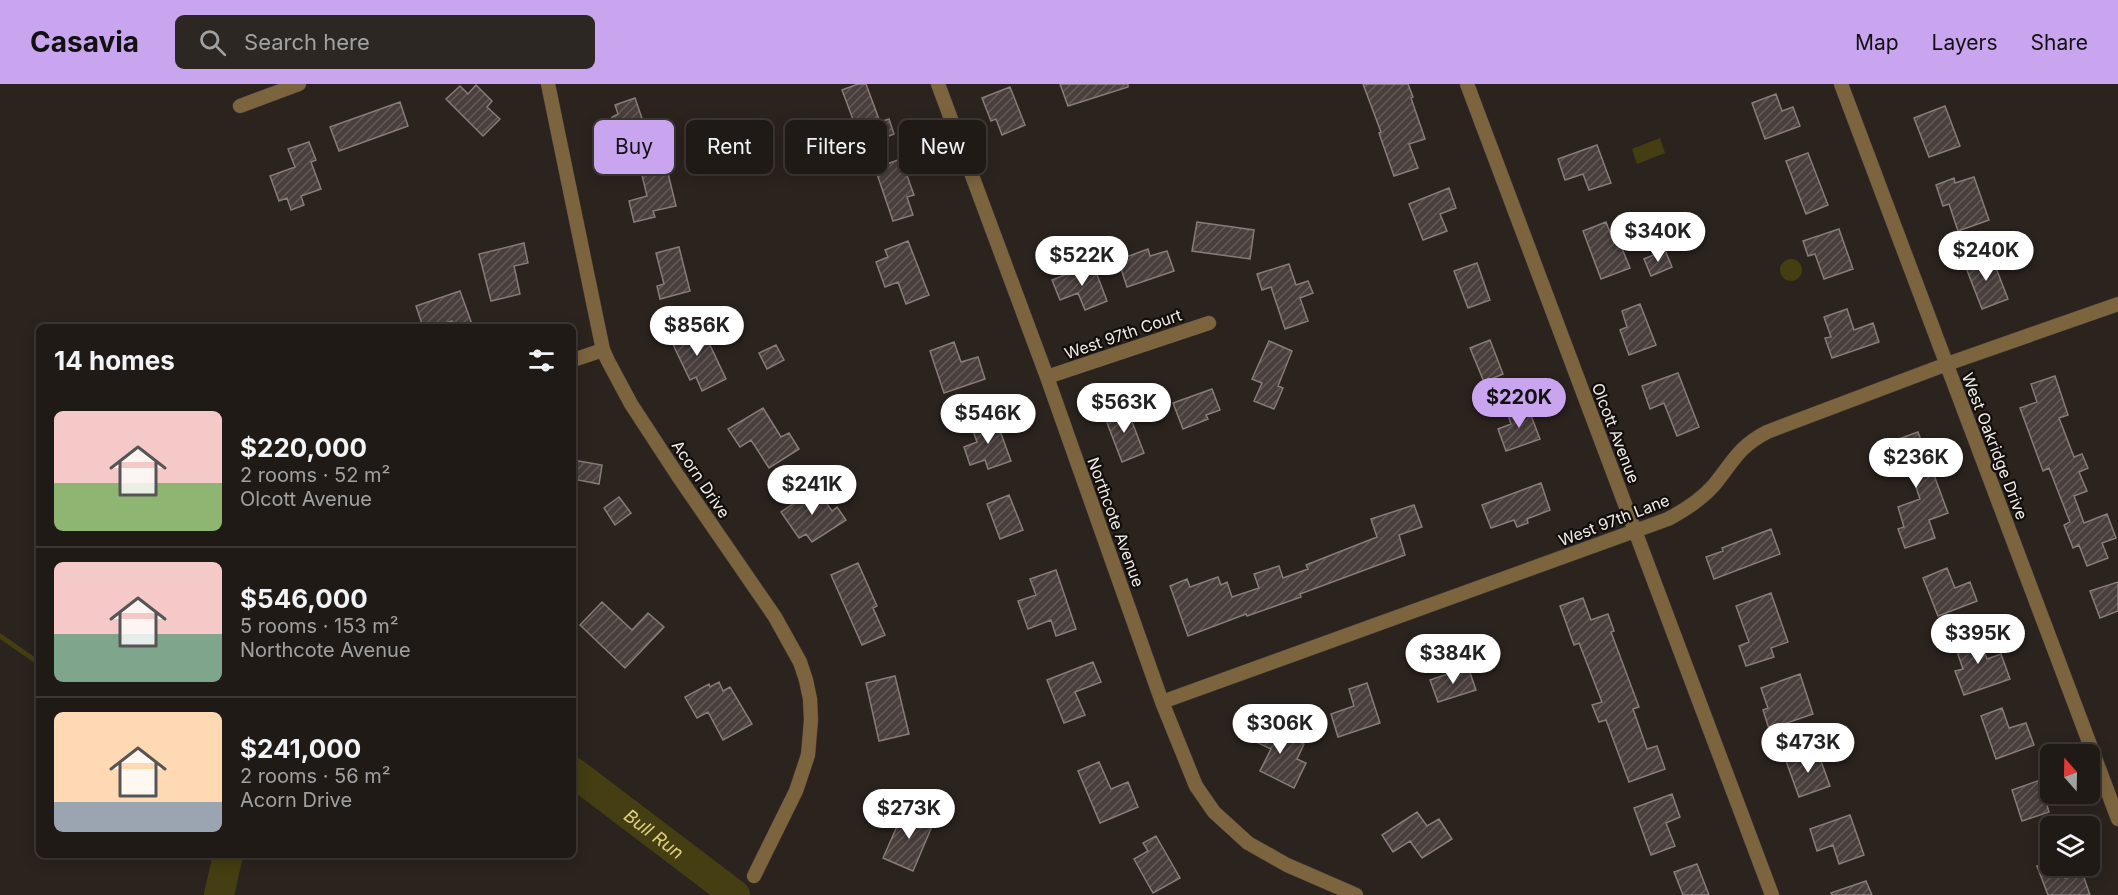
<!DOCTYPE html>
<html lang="en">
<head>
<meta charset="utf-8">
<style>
  body { margin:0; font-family:Inter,sans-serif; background:#2d2723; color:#f1f3f6; height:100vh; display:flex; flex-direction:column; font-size:22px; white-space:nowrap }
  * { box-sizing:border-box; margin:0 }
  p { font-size:20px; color:#a2a1a1 }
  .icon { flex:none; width:33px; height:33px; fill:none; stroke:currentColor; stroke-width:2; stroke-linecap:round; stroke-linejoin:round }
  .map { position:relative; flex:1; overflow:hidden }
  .drawer { position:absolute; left:36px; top:240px; width:540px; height:534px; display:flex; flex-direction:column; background:#201a16; border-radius:9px; box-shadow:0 3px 15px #0003,0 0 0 2px #3d3835 }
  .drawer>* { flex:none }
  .guide { position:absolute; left:594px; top:36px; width:570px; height:54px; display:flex; gap:12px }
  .needle { width:39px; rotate:340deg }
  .fabs { position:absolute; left:2040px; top:660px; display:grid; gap:12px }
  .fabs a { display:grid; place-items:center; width:60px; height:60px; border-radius:9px; background:#201a16; box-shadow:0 3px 15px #0003,0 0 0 2px #3d3835; font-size:30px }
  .price { position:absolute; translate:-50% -51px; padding:0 14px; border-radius:21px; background:#fff; color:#222; font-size:20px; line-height:39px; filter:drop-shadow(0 2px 3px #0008) }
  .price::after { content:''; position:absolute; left:50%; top:36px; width:18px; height:14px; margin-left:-9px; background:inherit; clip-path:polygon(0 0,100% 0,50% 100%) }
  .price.on { background:#c8a5ee; color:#111 }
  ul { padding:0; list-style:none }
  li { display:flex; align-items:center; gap:18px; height:150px; padding:0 18px }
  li+li { border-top:2px solid #3d3835 }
  li span { display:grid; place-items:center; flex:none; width:168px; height:120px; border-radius:9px; color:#555 }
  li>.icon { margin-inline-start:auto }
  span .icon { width:72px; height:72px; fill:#fffc; stroke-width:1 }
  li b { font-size:26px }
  h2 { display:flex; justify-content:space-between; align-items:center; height:72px; padding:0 18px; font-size:26px }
  .tag { padding:0 21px; border-radius:9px; background:#201a16; box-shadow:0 3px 15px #0003,0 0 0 2px #3d3835; font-size:21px; line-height:54px }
  .tag.on { background:#c8a5ee; color:#111 }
  header { display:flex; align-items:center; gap:36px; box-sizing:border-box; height:84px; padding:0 30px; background:#c8a5ee; color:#111 }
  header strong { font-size:28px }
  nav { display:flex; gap:33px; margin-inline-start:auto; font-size:21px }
  .search { width:420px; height:54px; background:#2d2723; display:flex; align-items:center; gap:15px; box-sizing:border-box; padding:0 21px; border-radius:9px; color:#a2a1a1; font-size:22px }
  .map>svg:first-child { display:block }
  .water { fill:#443e12 }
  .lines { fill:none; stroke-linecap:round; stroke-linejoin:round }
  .stream { stroke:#443e12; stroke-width:5 }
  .river { stroke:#443e12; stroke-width:30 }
  .building { fill:url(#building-hatch); stroke:#877c79; stroke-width:1.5 }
  .street-casing { stroke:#473f3a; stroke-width:15 }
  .street { stroke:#7c643e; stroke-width:14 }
  .labels { text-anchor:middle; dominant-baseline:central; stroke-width:4.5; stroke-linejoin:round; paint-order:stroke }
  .street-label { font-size:16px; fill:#f2ede9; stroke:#110e0b }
  .water-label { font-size:18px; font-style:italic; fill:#ddcf7a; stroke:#110e0b }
</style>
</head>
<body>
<header>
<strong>Casavia</strong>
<div class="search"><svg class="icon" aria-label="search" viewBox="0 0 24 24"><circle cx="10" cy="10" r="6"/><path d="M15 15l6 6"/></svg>Search here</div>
<nav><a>Map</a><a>Layers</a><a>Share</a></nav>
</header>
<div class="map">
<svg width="2118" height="811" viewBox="0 0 2118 811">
  <defs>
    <pattern id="building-hatch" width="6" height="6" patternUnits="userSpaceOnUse" patternTransform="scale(1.5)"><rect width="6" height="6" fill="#493f3d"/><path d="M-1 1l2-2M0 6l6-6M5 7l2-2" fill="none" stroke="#645b59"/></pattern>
  </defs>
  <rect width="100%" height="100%" fill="#2b231e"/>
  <!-- water -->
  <path class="water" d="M1660,54L1665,69L1637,80L1632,65Z
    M1780 186a11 11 0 1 1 22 0a11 11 0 1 1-22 0Z"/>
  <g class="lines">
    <!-- stream -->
    <path class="stream" d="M0,552L39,579"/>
    <!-- river -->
    <g class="river">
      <path id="s1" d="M573,688L735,811"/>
      <path d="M219,811L228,771"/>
    </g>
  </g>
  <!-- building -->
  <path class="building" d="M858,0H866L880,38L889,35L894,50L863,62L842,6Z
    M1060,0H1128V3L1068,22Z
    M1363,0H1408L1413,13L1411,14L1425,55L1409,60L1418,84L1394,92L1379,49L1381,48Z
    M476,1L492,17L487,23L500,35L483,52L446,15L460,2L468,10Z
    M1010,3L1025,41L1002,51L996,35L991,37L982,14Z
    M1776,10L1782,27L1793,23L1800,42L1765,55L1752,19Z
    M635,14L648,52L622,61L612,33L618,30L615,21Z
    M400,18L408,42L339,67L330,43Z
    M1945,22L1960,62L1929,73L1914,34Z
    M309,58L316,76L311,78L321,105L301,112L304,121L291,126L287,114L279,117L270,92L295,83L288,65Z
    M1597,61L1611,99L1589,106L1583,90L1565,96L1558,75Z
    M1808,69L1828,121L1806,130L1786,77Z
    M901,75L914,111L907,113L913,131L893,137L875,84Z
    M666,81L676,122L653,127L655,133L634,138L629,117L647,112L641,87Z
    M1974,93L1989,136L1958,147L1949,120L1943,122L1936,101L1954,94L1955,99Z
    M1449,104L1456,124L1440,130L1447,147L1423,156L1409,120Z
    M1197,138L1254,146L1250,175L1192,167Z
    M1606,138L1614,159L1619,157L1630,184L1601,195L1583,147Z
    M1839,145L1853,185L1824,195L1815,170L1808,172L1803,157Z
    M908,157L929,211L906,220L898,198L885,203L876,178L888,173L885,166Z
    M524,159L528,179L514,182L520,210L491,217L479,170Z
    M679,163L690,207L660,215L657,202L664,200L656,169Z
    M1148,165L1150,172L1167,167L1174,187L1127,203L1118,176Z
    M1665,166L1672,183L1651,192L1644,175Z
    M1991,171L2008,215L1982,225L1965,181Z
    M1477,179L1490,216L1468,224L1454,187Z
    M1093,180L1107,217L1085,226L1078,209L1060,216L1052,196Z
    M1289,180L1296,201L1308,197L1313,209L1300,214L1308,237L1285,245L1271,203L1262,206L1257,190Z
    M460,207L473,243H454L452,237L434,243H423L416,222Z
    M1640,220L1656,261L1629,271L1620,246L1627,243L1622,227Z
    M1847,225L1854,246L1873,239L1879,258L1832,274L1825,254L1831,253L1824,233Z
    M692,238L703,262L709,259L726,295L702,307L696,293L690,296L668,250Z
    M1490,256L1503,290L1484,298L1470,264Z
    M1269,257L1292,267L1278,302L1283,304L1274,325L1254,317L1262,299L1252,295Z
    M954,258L961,278L978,273L985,295L944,309L930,267Z
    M776,261L784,276L767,285L759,269Z
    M1678,289L1699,343L1677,352L1664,319L1650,325L1642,302Z
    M2055,292L2068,331L2059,334L2074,373L2082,370L2088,384L2079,388L2087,407L2074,412L2084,439L2107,430L2116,454L2102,459L2108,474L2087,482L2079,461L2073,464L2064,441L2070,438L2049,384L2043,387L2020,324L2037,318L2031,300Z
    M1212,305L1220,326L1206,331L1208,335L1183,345L1173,319Z
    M1527,321L1540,355L1506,367L1498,345L1511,340L1507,328Z
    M1126,322L1144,369L1122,378L1104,331Z
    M763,324L781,353L789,349L799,365L769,384L751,356L740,363L728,345Z
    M995,333L1011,377L988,385L985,376L970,381L964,363L977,358L971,341Z
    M1918,348L1948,429L1929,436L1935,454L1905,464L1898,445L1904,443L1898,423L1920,415L1908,379L1887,386L1879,362Z
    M573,376L602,381L599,400L573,395Z
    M1541,399L1550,426L1527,435L1528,439L1517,443L1514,436L1491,444L1482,421Z
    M816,404L832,427L837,423L846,436L812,458L806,450L799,454L781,428Z
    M1009,411L1023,446L1000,455L987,420Z
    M619,413L631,429L615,441L604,424Z
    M1414,421L1422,443L1399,451L1405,471L1300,510L1301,513L1247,532L1246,530L1188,552L1170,502L1187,495L1190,503L1218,493L1221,501L1227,498L1232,513L1259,504L1254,490L1279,482L1283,494L1308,485L1306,481L1377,453L1371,435Z
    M1771,445L1780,470L1714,495L1706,473L1723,467L1722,464Z
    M858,479L877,522L873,524L885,551L862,561L831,491Z
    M1947,484L1955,504L1970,498L1977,517L1938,532L1923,494Z
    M1056,486L1076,545L1056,552L1051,536L1028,545L1018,517L1036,511L1030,495Z
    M2118,498V527L2100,534L2090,507Z
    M1771,509L1788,558L1771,564L1774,573L1746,582L1739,562L1749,558L1736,522Z
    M1583,514L1591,536L1608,530L1614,547L1611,548L1639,623L1633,625L1647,665L1657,662L1665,685L1629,698L1606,636L1599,638L1592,621L1602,618L1579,559L1574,561L1560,522Z
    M602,518L632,546L648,529L664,543L625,584L580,541Z
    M1977,548L1987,575L2001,570L2010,595L1964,611L1955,587L1963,585L1953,556Z
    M1093,578L1101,598L1075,608L1085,631L1064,639L1047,596Z
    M1468,583L1476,606L1438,618L1430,596Z
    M1800,590L1813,630L1769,645L1763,626L1768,624L1761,604Z
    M895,592L909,650L879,657L866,599Z
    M719,598L723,607L730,603L752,640L723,656L708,628L697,634L685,613L709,600L710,603Z
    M1367,599L1380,639L1338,653L1331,630L1354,622L1349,605Z
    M2002,624L2009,644L2026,639L2034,661L1996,675L1981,632Z
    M1260,638L1304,660L1297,675L1306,679L1294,704L1260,687L1271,665L1252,656Z
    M1817,666L1830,702L1799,713L1786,677Z
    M1099,678L1111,705L1128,698L1138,723L1100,739L1078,687Z
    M2046,694L2054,716L2046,718L2049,728L2022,737L2012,706Z
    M1672,710L1680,733L1666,739L1675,762L1651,771L1634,724Z
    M913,724L927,730L924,736L933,740L913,787L883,774L902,731L908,734Z
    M1417,728L1427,742L1439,735L1452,755L1422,774L1410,757L1393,768L1382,751Z
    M1850,731L1864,771L1839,780L1833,761L1817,767L1810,745Z
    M1156,752L1180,794L1153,809L1134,775L1148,767L1143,759Z
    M1697,780L1709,811H1683L1674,788Z
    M2037,782H2061L2065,794L2082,788L2090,811H2048Z
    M1866,797L1872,811H1832L1831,809Z"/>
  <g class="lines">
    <defs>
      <path id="street" d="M548,0L592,213L603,266L608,277L631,320L678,392L775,533L800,578L806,596L810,615L811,636L808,671L796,707L754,792
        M938,0L1047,293L1162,618L1196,702L1214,728L1248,759L1287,781L1356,811
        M1467,0L1772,811
        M1841,0L2118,735
        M240,22L299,0
        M573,276L603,266
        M1047,293L1209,239
        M1162,618L1668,435C1685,426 1701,416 1714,401C1733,378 1738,363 1767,348L1947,280L2118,220"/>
    </defs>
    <!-- street casing -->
    <use href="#street" class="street-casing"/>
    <!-- street -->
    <use href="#street" class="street"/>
  </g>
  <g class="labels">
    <!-- street labels -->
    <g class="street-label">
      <text transform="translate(1123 250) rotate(-19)">West 97th Court</text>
      <text transform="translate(1616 349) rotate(69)">Olcott Avenue</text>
      <text transform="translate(1995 362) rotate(69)">West Oakridge Drive</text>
      <text transform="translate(701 395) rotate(56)">Acorn Drive</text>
      <text transform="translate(1614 436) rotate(-21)">West 97th Lane</text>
      <text transform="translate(1116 438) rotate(70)">Northcote Avenue</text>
    </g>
    <!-- water labels -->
    <g class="water-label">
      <text stroke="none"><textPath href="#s1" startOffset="102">Bull Run</textPath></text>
    </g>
  </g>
</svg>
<div class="fabs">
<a><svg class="needle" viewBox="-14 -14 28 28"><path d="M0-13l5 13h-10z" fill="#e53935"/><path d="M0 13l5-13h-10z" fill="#a2a1a1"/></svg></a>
<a><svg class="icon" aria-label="layers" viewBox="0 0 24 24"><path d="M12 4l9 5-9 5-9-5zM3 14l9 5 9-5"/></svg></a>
</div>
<b class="price" style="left:1658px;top:179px">$340K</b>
<b class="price" style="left:1986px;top:198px">$240K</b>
<b class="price" style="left:1082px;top:203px">$522K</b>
<b class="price" style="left:697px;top:273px">$856K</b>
<b class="price on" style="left:1519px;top:345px">$220K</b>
<b class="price" style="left:1124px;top:350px">$563K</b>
<b class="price" style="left:988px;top:361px">$546K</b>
<b class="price" style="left:1916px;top:405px">$236K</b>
<b class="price" style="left:812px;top:432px">$241K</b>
<b class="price" style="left:1978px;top:581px">$395K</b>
<b class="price" style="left:1453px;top:601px">$384K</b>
<b class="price" style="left:1280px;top:671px">$306K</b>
<b class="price" style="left:1808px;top:690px">$473K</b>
<b class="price" style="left:909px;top:756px">$273K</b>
<div class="guide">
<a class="tag on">Buy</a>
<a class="tag">Rent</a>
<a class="tag">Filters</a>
<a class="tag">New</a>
</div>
<section class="drawer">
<h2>14 homes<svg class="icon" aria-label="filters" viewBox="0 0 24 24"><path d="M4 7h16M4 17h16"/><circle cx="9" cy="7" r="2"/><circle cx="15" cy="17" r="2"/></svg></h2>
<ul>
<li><span style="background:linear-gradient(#f6c9c9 60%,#8fb573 0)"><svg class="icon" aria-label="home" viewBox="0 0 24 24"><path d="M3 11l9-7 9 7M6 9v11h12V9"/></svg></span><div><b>$220,000</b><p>2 rooms · 52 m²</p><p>Olcott Avenue</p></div></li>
<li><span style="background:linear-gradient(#f6c9c9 60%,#7fa58c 0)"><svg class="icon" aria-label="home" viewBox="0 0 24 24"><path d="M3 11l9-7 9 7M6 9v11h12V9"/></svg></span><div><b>$546,000</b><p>5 rooms · 153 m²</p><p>Northcote Avenue</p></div></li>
<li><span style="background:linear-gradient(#ffd9b3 75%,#9aa5b1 0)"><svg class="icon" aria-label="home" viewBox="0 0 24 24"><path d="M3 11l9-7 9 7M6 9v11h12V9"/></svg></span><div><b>$241,000</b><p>2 rooms · 56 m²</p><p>Acorn Drive</p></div></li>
</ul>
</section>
</div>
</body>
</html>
